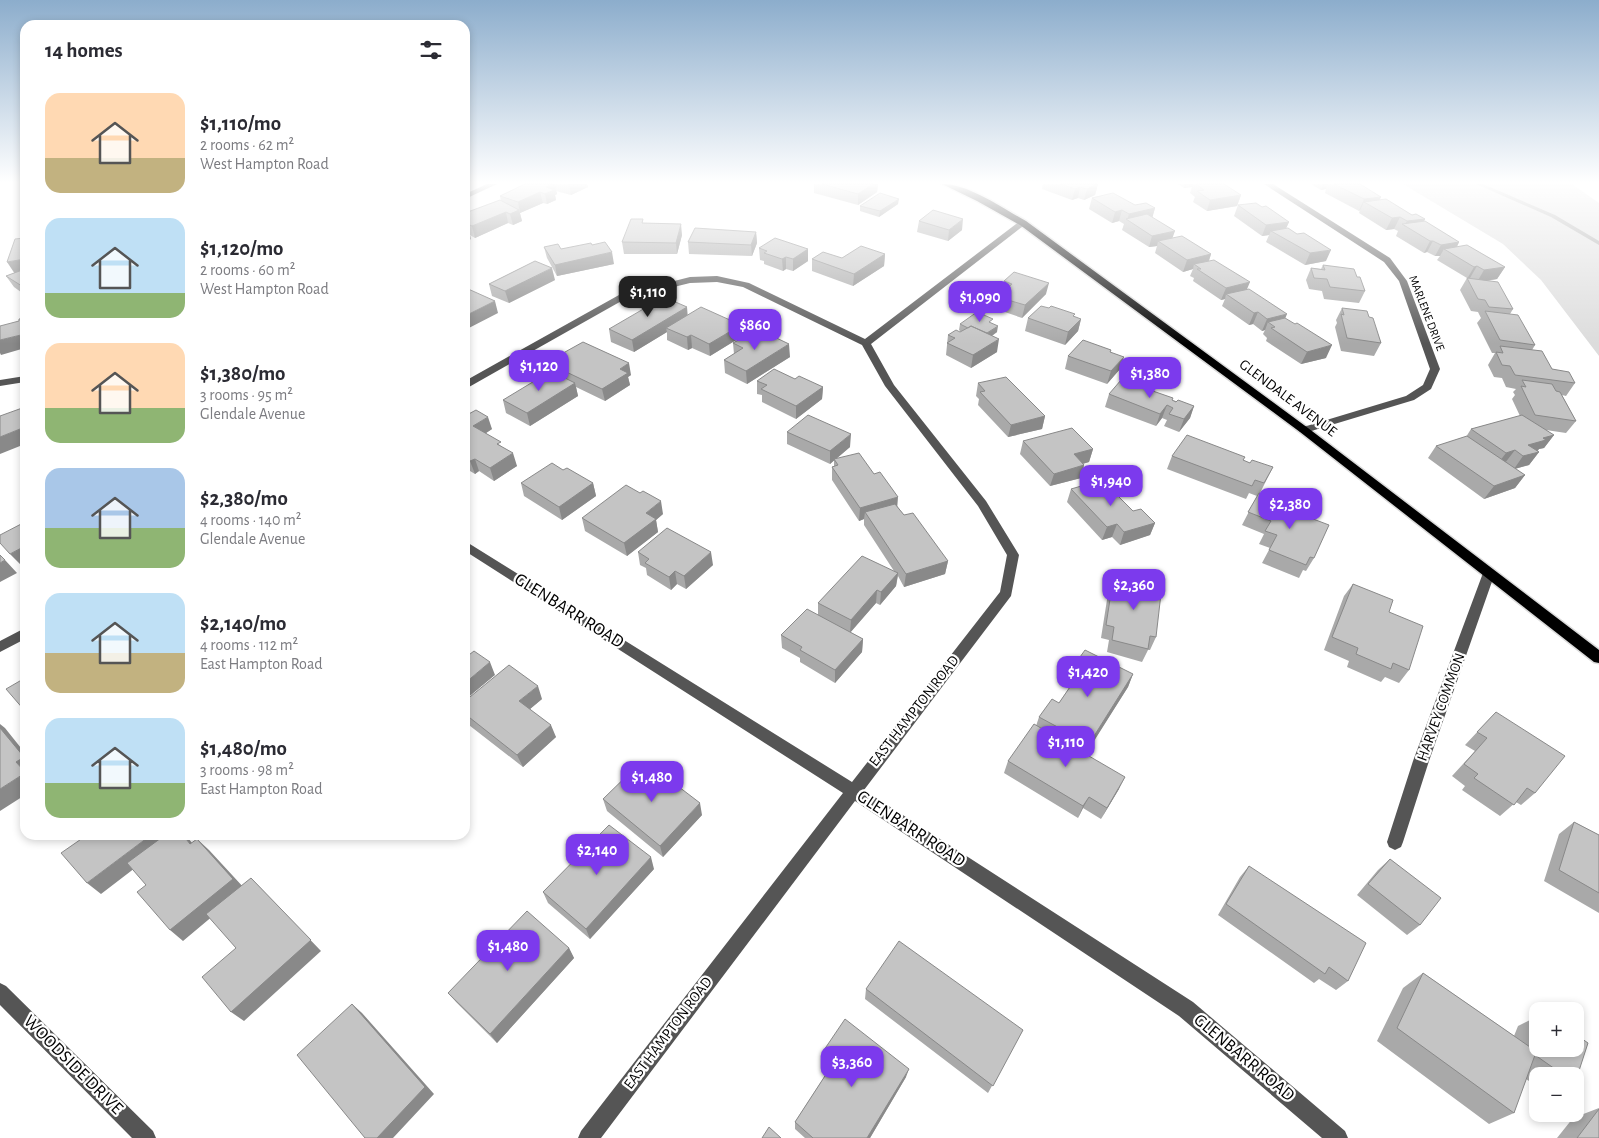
<!DOCTYPE html>
<html lang="en">
<head>
<meta charset="utf-8">
<style>
  body { margin:0; font-family:"Alegreya Sans",sans-serif; background:#f2f2f3; color:#2b2b33; height:100vh; display:flex; flex-direction:column; font-size:19px; white-space:nowrap }
  * { box-sizing:border-box; margin:0 }
  p { font-size:16px; color:#7c7c81 }
  .icon { flex:none; width:28px; height:28px; fill:none; stroke:currentColor; stroke-width:2; stroke-linecap:round; stroke-linejoin:round }
  .map { position:relative; flex:1; overflow:hidden }
  .details { position:absolute; left:20px; top:20px; width:450px; height:820px; display:flex; flex-direction:column; background:#fff; border-radius:15px; box-shadow:0 2px 8px #0003 }
  .details>* { flex:none }
  .controls { position:absolute; left:1529px; top:1002px; display:grid; gap:10px }
  .controls a { display:grid; place-items:center; width:55px; height:55px; border-radius:10px; background:#fff; box-shadow:0 2px 8px #0003; font-size:25px }
  .price { position:absolute; translate:-50% -42px; padding:0 11px; border-radius:10px; background:#7c3aed; color:#fff; font-size:16px; line-height:32px; filter:drop-shadow(0 1px 2px #0008) }
  .price::after { content:''; position:absolute; left:50%; top:30px; width:15px; height:11px; margin-left:-8px; background:inherit; clip-path:polygon(0 0,100% 0,50% 100%) }
  .price.on { background:#222; color:#fff }
  ul { padding:0; list-style:none }
  li { display:flex; align-items:center; gap:15px; height:125px; padding:0 25px }
  li span { display:grid; place-items:center; flex:none; width:140px; height:100px; border-radius:15px; color:#555 }
  li>.icon { margin-inline-start:auto }
  span .icon { width:60px; height:60px; fill:#fffc; stroke-width:1 }
  li b { font-size:21px }
  h2 { display:flex; justify-content:space-between; align-items:center; height:60px; padding:0 25px; font-size:21px }
  .map>svg:first-child { display:block }
  .green { fill:#dcdcdc }
  .lines { fill:none; stroke-linecap:round; stroke-linejoin:round }
  .stream { fill:#a3a3a3; fill-rule:evenodd }
  .major-casing { stroke:#dbdbdb; stroke-width:3 }
  .minor { fill:#555; fill-rule:evenodd }
  .major { fill:#000; fill-rule:evenodd }
  .wall { fill:#a9a9a9 }
  .shaded-wall { fill:#898989 }
  .building { fill:#c4c4c4; stroke:#898989 }
  .labels { text-anchor:middle; dominant-baseline:central; stroke-width:4.5; stroke-linejoin:round; paint-order:stroke }
  .far-street-label { font-size:12px; fill:#000; stroke:#fff }
  .street-label { font-size:15px; fill:#000; stroke:#fff }
  .near-street-label { font-size:18px; fill:#000; stroke:#fff }
</style>
</head>
<body>
<div class="map">
<svg width="1599" height="1138" viewBox="0 0 1599 1138">
  <rect width="100%" height="100%" fill="#fff"/>
  <!-- green -->
  <path class="green" d="M1403,184H1572L1599,203V356L1541,280L1503,244Z"/>
  <g class="lines">
    <!-- stream -->
    <path class="stream" d="M1476,184H1483L1555,215L1599,241V245L1551,217Z"/>
    <defs>
      <path id="major" d="M942,184C969,184 1002,208 1026,221L1308,428L1599,650V663L1594,662L1300,432L1020,225L977,201Z"/>
    </defs>
    <!-- major casing -->
    <use href="#major" class="major-casing"/>
    <!-- minor -->
    <path class="minor" d="M487,184H497L465,199V194Z
      M1264,184H1273L1390,258L1407,281L1440,369L1431,389L1414,400L1308,432H1300L1299,430L1300,428L1406,396L1423,385L1430,369L1399,281L1384,262Z
      M1020,221L1027,223L871,344L894,385L986,501L1019,555L1011,596L864,790L1193,1002L1345,1131L1348,1138H1322L1179,1016L855,801L601,1138H578L581,1131L843,793L465,551V541L852,782L1000,592L1007,555L978,506L885,386L862,345L743,287L717,282L690,283L625,299L469,387L465,388V381L619,295L690,277L717,276L749,283L865,339Z
      M25,376V382L0,386V380Z
      M1489,568L1493,570L1495,573L1429,761L1403,842L1401,847L1395,850L1389,847L1387,842L1413,761L1483,573L1485,570Z
      M25,628V639L0,652V641Z
      M0,983L6,986L153,1131L156,1138H132L0,1005Z"/>
    <!-- major -->
    <use href="#major" class="major"/>
  </g>
  <!-- wall -->
  <path class="wall" d="M525,184H587L588,187L571,195L556,191L557,194L555,195L556,200L547,204L543,203L520,213L522,221L513,225L508,223L475,238L470,235L471,239L465,242V223L501,201L500,196Z
    M814,184H878L877,192L858,205L814,193Z
    M1043,184H1098L1095,195L1084,200L1078,198L1072,200L1042,189Z
    M1178,184H1224L1241,195L1237,206L1207,211L1193,202L1195,197L1190,193L1192,187L1184,188Z
    M1311,184H1360L1380,200L1412,215L1425,219L1424,221L1459,242L1457,247L1505,267L1497,279L1487,281L1513,309L1510,314L1535,345L1532,350L1552,369L1575,383L1566,396L1562,395L1576,421L1566,433L1546,430L1554,435L1544,448L1539,449L1537,451L1539,452L1529,465L1515,469L1525,475L1515,488L1484,499L1428,458L1436,446L1466,437L1471,429L1520,416L1512,399L1515,395L1513,392L1516,389L1506,387L1502,378L1494,377L1488,365L1495,353H1492L1477,323L1481,318L1478,312L1471,311L1460,290L1467,278L1437,260L1440,256H1435L1427,252L1424,253L1396,236L1398,231L1394,229L1386,230L1359,213L1360,210L1359,211L1325,193L1326,189L1321,190Z
    M1092,198L1135,205L1155,208L1152,217L1172,238L1211,254L1209,261L1285,318L1326,358L1301,364L1266,341L1267,338L1263,334L1265,330L1262,331L1253,324L1249,325L1222,306L1225,299L1221,300L1193,281L1194,278L1190,276L1193,269L1183,272L1155,253L1157,246L1149,247L1122,230L1124,224L1119,221L1112,223L1089,209Z
    M898,204L879,217L860,211V206Z
    M1238,205L1289,222L1286,228L1326,261L1305,265L1266,242L1269,235L1262,236L1234,216Z
    M919,221L962,230L948,241L917,232Z
    M644,223L682,235L677,254H624L622,242Z
    M756,232L757,243L752,256L689,254L688,242Z
    M25,238V295L14,287L6,276L14,273Z
    M592,245L614,264L557,276L547,258L544,247L561,249Z
    M759,248L808,249V261L793,271L786,269L783,271L764,264V261L760,260Z
    M885,254L884,266L853,286L812,271V259L842,258Z
    M1323,265L1357,277L1365,291L1359,303L1324,299L1322,291L1309,289L1306,280L1311,268L1321,269Z
    M555,280L509,303L492,296L489,284Z
    M1004,281L1046,294L1022,318L999,310Z
    M687,307V315L741,337L710,356L692,348L688,350L667,340V332L634,352L611,342L609,329Z
    M1342,308L1381,343L1374,356L1341,351L1335,327L1337,323L1336,320Z
    M1028,318L1081,319L1078,331L1065,345L1025,331Z
    M992,323L997,332L992,336L997,352L971,368L946,355L948,335L961,332L959,330L960,324Z
    M733,343L790,357L747,384L725,373L724,360L734,354Z
    M1111,350L1110,352L1120,369L1107,384L1065,369L1068,356Z
    M556,357L631,375L628,377L630,385L605,401L576,387L578,396L530,426L506,413L503,400L560,376Z
    M795,379L823,387L822,399L796,419L762,402V395L757,394V381Z
    M978,383L1045,416L1042,429L1008,437L978,405L979,399L976,396Z
    M1109,394L1172,400L1194,406L1190,418L1179,432L1164,426L1167,420L1162,418L1156,426L1105,407Z
    M465,416L492,429L486,433L502,447L517,466L494,481L479,471L475,474L465,468Z
    M787,432L850,447L836,459L897,506L904,515L948,561L945,574L904,587L898,576L896,586L880,605L876,603L850,632L863,639L862,652L835,683L800,662V658L782,648L781,635L818,615V603L894,571L864,525V519L859,521L832,480V467L834,466V460L830,464L787,444Z
    M1023,441L1093,449L1089,462L1083,464L1084,465L1081,478L1050,486L1020,454Z
    M1172,456L1243,460L1250,463L1273,467L1260,493L1284,508L1314,558L1306,571L1303,570L1299,578L1262,563L1270,548L1259,544L1264,534L1242,525L1257,496L1249,493L1246,499L1167,469Z
    M563,470L593,483L596,496L562,520L524,496L521,483Z
    M1071,489L1133,511L1155,523L1150,535L1120,545L1112,537L1102,540L1067,502Z
    M663,514L656,520L658,532L627,556L585,531L582,518Z
    M638,552L713,565L686,589L677,584L671,590L647,575L646,568L640,565Z
    M1114,574L1156,637L1150,650H1148L1142,662L1107,652L1109,640L1101,638L1109,587Z
    M1353,584L1389,612L1409,670L1399,683L1385,677L1381,682L1347,667L1349,661L1324,650L1344,596Z
    M1075,664L1133,674L1128,687L1085,754L1119,789L1101,819L1083,808L1078,818L1004,773L1008,761L1036,726L1039,717L1059,703L1075,679L1071,677Z
    M542,699L530,709L556,737L523,767L465,722V701Z
    M1496,712L1535,793L1521,805L1516,802L1500,816L1462,790L1465,786L1452,776L1475,751L1465,745Z
    M603,799L702,815L663,857L607,811Z
    M1574,822L1599,835V913L1544,881L1559,834Z
    M1390,859L1420,925L1407,935L1357,895L1378,870Z
    M1249,866L1348,981L1336,990L1319,979L1314,983L1218,915L1240,877Z
    M654,869L590,939L548,903L543,892Z
    M569,948L574,958L497,1043L456,1002L448,993Z
    M1423,973L1514,1036L1518,1026L1538,1016V1049L1575,1076H1538V1087L1526,1079L1514,1113L1489,1124L1377,1041L1403,988Z
    M866,989L1023,1030L988,1093L865,999Z
    M824,1050L906,1077L870,1138H805L795,1129V1122L832,1065L823,1059Z
    M1599,1108V1138H1557L1573,1118Z"/>
  <!-- shaded-wall -->
  <path class="shaded-wall" d="M552,184H555L557,194L555,195L556,200L547,204L545,194L546,187Z
    M569,184H587L588,187L571,195Z
    M873,184H878L877,192L858,205V194Z
    M1097,184H1098L1095,195L1084,200L1087,189Z
    M1185,184H1193L1192,187L1184,188Z
    M1323,184H1328L1326,189L1321,190Z
    M1080,187L1078,198L1072,200L1075,189Z
    M540,192L543,203L520,213L518,202Z
    M1241,195L1237,206L1207,211L1210,200Z
    M1381,197L1376,208L1364,202L1360,210L1359,211L1364,199Z
    M899,199L898,204L879,217L880,211Z
    M1155,208L1152,219L1127,220L1129,214Z
    M519,210L522,221L513,225L510,214Z
    M1122,210L1119,221L1112,223L1115,212Z
    M506,212L508,223L475,238L472,226Z
    M1400,217L1394,229L1386,230L1392,218Z
    M963,219L962,230L948,241L949,230Z
    M1425,219L1419,230L1404,226L1407,221Z
    M1289,222L1284,233L1271,231L1269,235L1262,236L1266,225Z
    M681,224L682,235L677,254L676,243Z
    M468,228L471,239L465,242V229Z
    M1175,231L1171,242L1158,241L1157,246L1149,247L1152,236Z
    M756,232L757,243L752,256L751,245Z
    M1430,241H1433L1427,252L1424,253Z
    M1459,242L1453,254L1444,249L1440,256H1435L1441,245Z
    M808,249V261L793,271V259Z
    M1331,250L1326,261L1305,265L1310,253Z
    M612,252L614,264L557,276L555,265Z
    M885,254L884,266L853,286L854,274Z
    M1211,254L1207,266L1194,264L1193,269L1183,272L1187,260Z
    M786,257V269L783,271L782,259Z
    M25,259V272L15,274L7,262Z
    M1477,266L1470,278L1467,279L1474,267Z
    M1505,267L1497,279L1477,282L1484,270Z
    M552,268L555,280L509,303L505,291Z
    M1250,282L1245,294H1226L1225,299L1221,300L1226,288Z
    M1049,283L1046,294L1022,318L1025,305Z
    M495,301L498,313L465,330V316Z
    M687,307L688,319L666,328L667,332L634,352L632,340Z
    M1258,312L1253,324L1249,325L1254,313Z
    M1287,314L1282,326L1268,322L1265,330L1262,331L1267,319Z
    M1081,319L1078,331L1065,345L1068,332Z
    M741,325V337L710,356L709,344Z
    M998,326L997,332L984,341L985,335Z
    M25,334V348L1,355L0,353V340Z
    M691,335L692,348L688,350L687,337Z
    M999,339L997,352L971,368L973,355Z
    M789,344L790,357L747,384L746,371Z
    M1332,345L1326,358L1301,364L1307,352Z
    M1124,357L1120,369L1107,384L1111,371Z
    M629,363L631,375L628,377L630,385L605,401L602,389L620,369Z
    M575,383L578,396L530,426L527,413Z
    M823,387L822,399L796,419V406Z
    M1167,405L1162,418L1156,426L1160,414Z
    M1194,406L1190,418L1179,432L1184,419Z
    M1045,416L1042,429L1008,437L1011,425Z
    M488,417L492,429L477,439L473,426Z
    M25,427V444L0,454V437Z
    M851,434L850,447L830,464V451Z
    M1554,435L1544,448L1539,449L1536,453L1539,452L1529,465L1514,469L1523,456L1528,445L1543,438Z
    M1093,449L1089,462L1070,467L1074,454Z
    M1515,450L1505,463L1496,466L1506,453Z
    M513,453L517,466L494,481L490,468Z
    M475,459L479,471L475,474L470,461Z
    M1084,465L1081,478L1050,486L1054,474Z
    M1525,475L1515,488L1484,499L1494,486Z
    M593,483L596,496L562,520L559,507Z
    M898,497L897,510L865,512L864,519L859,521L860,508Z
    M661,501L663,514L656,520L658,532L627,556L624,543L646,513Z
    M1155,523L1150,535L1120,545L1124,532Z
    M1117,524L1112,537L1102,540L1107,527Z
    M25,546V565L22,566L10,554Z
    M711,552L713,565L686,589L684,576Z
    M5,560L17,573L0,582V563Z
    M948,561L945,574L904,587L906,574Z
    M675,571L677,584L671,590L669,577Z
    M898,573L896,586L880,605L881,592Z
    M877,590L876,603L850,633L851,620Z
    M863,639L862,652L835,683V670Z
    M490,662L495,675L465,700V683Z
    M1133,674L1128,687L1084,757L1089,744Z
    M538,686L542,699L524,714L519,701Z
    M0,724L5,728L25,753V772L16,762L0,728Z
    M551,725L556,737L523,767L517,755Z
    M25,773V795L0,811V789Z
    M1125,777L1119,789L1101,819L1107,808Z
    M1089,797L1083,808L1078,818L1083,806Z
    M700,803L702,815L663,857L660,846Z
    M151,835H178L101,894L87,883Z
    M183,835H184L188,838L202,855L190,844Z
    M197,839L209,850L245,889L183,941L170,930Z
    M651,857L654,869L590,939L586,929Z
    M251,878L321,951L244,1021L231,1012Z
    M569,948L574,958L497,1043L490,1034Z
    M352,1004L362,1013L434,1094L393,1138H377Z
    M909,1069L906,1077L870,1138H867Z"/>
  <!-- building -->
  <path class="building" d="M525,184H552L546,187L554,190L545,194L540,192L518,202L500,196Z
    M822,184H873L858,194Z
    M1061,184H1097L1087,189L1080,187L1075,189Z
    M1196,184H1224L1241,195L1210,200L1197,191L1204,190Z
    M1334,184H1360L1381,197L1364,199Z
    M880,193L899,199L880,211L860,206Z
    M1113,193L1135,205L1146,203L1155,208L1129,214L1122,210L1115,212L1092,198Z
    M1386,199L1412,215L1416,214L1425,219L1407,221L1400,217L1392,218L1364,202Z
    M500,200L519,210L510,214L506,212L472,226L465,223V216L466,215L465,213Z
    M1256,203L1262,207L1266,206L1289,222L1266,225L1238,205Z
    M933,210L963,219L949,230L919,221Z
    M1147,214L1175,231L1152,236L1126,219Z
    M631,219H643L642,223L681,224L676,243L622,242Z
    M1425,221L1459,242L1441,245L1433,241H1430L1402,224Z
    M695,228L756,232L751,245L688,242Z
    M1288,228L1297,234L1304,233L1331,250L1310,253L1271,231Z
    M1182,236L1211,254L1187,260L1158,241Z
    M25,238V259L7,262L15,239Z
    M775,238L808,249L793,259L786,257L782,259L764,253L767,251L759,248Z
    M605,242L612,252L555,265L544,247L558,244L561,249L591,243L592,245Z
    M1467,245L1505,267L1484,270L1477,266L1474,267L1444,249Z
    M861,246L885,254L854,274L812,259L823,252L842,258Z
    M1214,260L1250,282L1226,288L1197,269H1201L1194,264Z
    M535,261L552,268L505,291L489,284Z
    M1323,265L1354,269L1357,277H1360L1365,291L1330,287L1327,279L1314,278L1311,268L1325,270Z
    M25,269V288L6,276Z
    M1014,272L1049,283L1025,305L1001,298L1006,294L1002,293L1012,284L1004,281Z
    M1467,278L1498,282L1513,309L1489,307L1485,300L1478,299Z
    M466,288L495,301L465,316V289Z
    M1249,289L1287,314L1267,319L1258,312L1254,313L1226,294Z
    M664,297L687,307L632,340L609,329Z
    M1041,306L1049,308L1051,306L1075,314L1073,316L1081,319L1068,332L1028,318Z
    M701,307L741,325L709,344L691,335L687,337L666,328Z
    M1342,308L1367,311L1369,317L1373,318L1381,343L1347,338L1341,314L1344,315Z
    M1485,311L1518,315L1535,345L1500,340Z
    M977,312L993,319L989,322L998,326L987,333L971,326L968,328L960,324Z
    M25,318V334L0,340V326L19,321V319Z
    M1285,318L1295,324L1297,323L1332,345L1307,352L1271,328L1275,327L1268,322Z
    M971,326L999,339L973,355L947,343L955,338L948,335L956,330L960,332Z
    M766,333L789,344L746,371L724,360L743,348L733,343L750,334L758,338Z
    M1083,340L1111,350L1110,352L1124,357L1111,371L1068,356Z
    M583,342L629,363L620,369L628,373L602,389L558,368L567,363L556,357Z
    M1500,346L1542,351L1552,369L1569,372L1575,383L1515,375L1510,366L1502,365L1496,352L1503,353Z
    M774,369L795,379L799,376L823,387L796,406L761,389L767,385L757,381Z
    M551,371L575,383L527,413L503,400Z
    M1006,377L1045,416L1011,425L980,392L985,391L978,383Z
    M1121,380L1173,398L1172,400L1176,402L1178,400L1194,406L1184,419L1169,414L1173,408L1167,405L1160,414L1109,394Z
    M1522,380L1552,384L1556,391L1560,392L1576,421L1535,415L1521,386L1526,387Z
    M25,407V427L0,437V416Z
    M476,410L488,417L473,426L501,442L497,444L513,453L490,468L475,459L470,461L465,458V416Z
    M808,415L851,434L830,451L787,432Z
    M1522,415L1554,435L1543,438L1546,440L1528,445L1539,452L1523,456L1515,450L1506,453L1471,429Z
    M1072,428L1093,449L1074,454L1084,465L1054,474L1023,441Z
    M1187,435L1245,457L1243,460L1250,463L1252,460L1273,467L1264,483L1255,480L1252,486L1172,456Z
    M1467,436L1525,475L1494,486L1436,446Z
    M859,453L874,474L880,472L898,497L860,508L832,467L838,465L834,459Z
    M552,463L563,470L567,468L593,483L559,507L521,483Z
    M1102,480L1133,511L1141,509L1155,523L1124,532L1117,524L1107,527L1071,489Z
    M626,485L640,493L643,491L661,501L646,513L656,519L624,543L582,518Z
    M1259,493L1286,503L1284,508L1329,525L1314,558L1310,557L1306,565L1269,550L1277,535L1265,531L1271,521L1248,512Z
    M895,504L904,515L913,513L948,561L906,574L865,512Z
    M25,522V546L10,554L0,543V535Z
    M667,528L711,552L684,576L675,571L669,577L645,563L649,559L638,552Z
    M0,555L5,560L0,563Z
    M862,556L898,573L881,592L877,590L851,620L818,603Z
    M1114,574L1162,585L1156,637L1150,636L1148,649L1112,640L1114,627L1106,625Z
    M1353,584L1393,600L1389,612L1423,626L1409,670L1393,663L1391,669L1356,654L1358,648L1332,637Z
    M807,609L863,639L835,670L800,650L802,647L781,635Z
    M1085,650L1133,674L1089,744L1039,717L1052,699L1059,703L1083,668L1075,664Z
    M474,651L490,662L465,683V658Z
    M509,665L538,686L519,701L551,725L517,755L465,714V701Z
    M25,678V711L6,689Z
    M1496,712L1565,756L1535,793L1527,788L1514,805L1474,778L1478,774L1464,764L1487,738L1477,732Z
    M1034,724L1125,777L1107,808L1089,797L1083,806L1008,761Z
    M0,728L24,757L16,762L25,772V773L0,789Z
    M639,764L658,779L662,774L700,803L660,846L603,799Z
    M1574,822L1599,835V893L1559,870Z
    M609,825L651,857L586,929L543,892Z
    M87,835H151L87,883L61,853Z
    M165,835H183L190,844L197,839L233,879L170,930L137,892L146,885L127,863Z
    M1390,859L1441,898L1420,925L1368,884Z
    M1249,866L1366,943L1348,981L1329,967L1325,974L1226,904Z
    M251,878L311,940L231,1012L202,977L236,948L206,914Z
    M527,911L569,948L490,1034L448,993Z
    M899,941L1023,1030L993,1086L866,989Z
    M1423,973L1530,1047L1538,1027V1049H1575V1034L1588,1043L1575,1083V1076H1565L1535,1055L1514,1113L1397,1028Z
    M352,1004L425,1087L377,1138H365L297,1055Z
    M845,1019L909,1069L867,1138H813L795,1122L836,1059L824,1050Z
    M1599,1109V1138H1577Z
    M769,1127L781,1138H762Z"/>
  <!-- sky -->
  <linearGradient id="sky" x2="0" y2="1"><stop stop-color="#8cadcc"/><stop offset="0.53" stop-color="#fff"/><stop offset="1" stop-color="#fff" stop-opacity="0"/></linearGradient>
  <rect width="1599" height="344" fill="url(#sky)"/>
  <g class="labels">
    <!-- far-street labels -->
    <g class="far-street-label">
      <text transform="translate(1427 313) rotate(69)">MARLENE DRIVE</text>
    </g>
    <!-- street labels -->
    <g class="street-label">
      <text transform="translate(1288 398) rotate(37)">GLENDALE AVENUE</text>
      <text transform="translate(1441 707) rotate(-70)">HARVEY COMMON</text>
      <text transform="translate(914 711) rotate(-52)">EAST HAMPTON ROAD</text>
      <text transform="translate(668 1033) rotate(-53)">EAST HAMPTON ROAD</text>
    </g>
    <!-- near-street labels -->
    <g class="near-street-label">
      <text transform="translate(569 611) rotate(32)">GLENBARR ROAD</text>
      <text transform="translate(911 829) rotate(33)">GLENBARR ROAD</text>
      <text transform="translate(1244 1058) rotate(40)">GLENBARR ROAD</text>
      <text transform="translate(73 1065) rotate(45)">WOODSIDE DRIVE</text>
    </g>
  </g>
</svg>
<div class="controls">
<a>+</a>
<a>−</a>
</div>
<b class="price on" style="left:648px;top:318px">$1,110</b>
<b class="price" style="left:980px;top:323px">$1,090</b>
<b class="price" style="left:755px;top:351px">$860</b>
<b class="price" style="left:539px;top:392px">$1,120</b>
<b class="price" style="left:1150px;top:399px">$1,380</b>
<b class="price" style="left:1111px;top:507px">$1,940</b>
<b class="price" style="left:1290px;top:530px">$2,380</b>
<b class="price" style="left:1134px;top:611px">$2,360</b>
<b class="price" style="left:1088px;top:698px">$1,420</b>
<b class="price" style="left:1066px;top:768px">$1,110</b>
<b class="price" style="left:652px;top:803px">$1,480</b>
<b class="price" style="left:597px;top:876px">$2,140</b>
<b class="price" style="left:508px;top:972px">$1,480</b>
<b class="price" style="left:852px;top:1088px">$3,360</b>
<section class="details">
<h2>14 homes<svg class="icon" aria-label="filters" viewBox="0 0 24 24"><path d="M4 7h16M4 17h16"/><circle cx="9" cy="7" r="2"/><circle cx="15" cy="17" r="2"/></svg></h2>
<ul>
<li><span style="background:linear-gradient(#ffd9b3 65%,#c2b280 0)"><svg class="icon" aria-label="home" viewBox="0 0 24 24"><path d="M3 11l9-7 9 7M6 9v11h12V9"/></svg></span><div><b>$1,110/mo</b><p>2 rooms · 62 m²</p><p>West Hampton Road</p></div></li>
<li><span style="background:linear-gradient(#bfe0f5 75%,#8fb573 0)"><svg class="icon" aria-label="home" viewBox="0 0 24 24"><path d="M3 11l9-7 9 7M6 9v11h12V9"/></svg></span><div><b>$1,120/mo</b><p>2 rooms · 60 m²</p><p>West Hampton Road</p></div></li>
<li><span style="background:linear-gradient(#ffd9b3 65%,#8fb573 0)"><svg class="icon" aria-label="home" viewBox="0 0 24 24"><path d="M3 11l9-7 9 7M6 9v11h12V9"/></svg></span><div><b>$1,380/mo</b><p>3 rooms · 95 m²</p><p>Glendale Avenue</p></div></li>
<li><span style="background:linear-gradient(#a9c7e8 60%,#8fb573 0)"><svg class="icon" aria-label="home" viewBox="0 0 24 24"><path d="M3 11l9-7 9 7M6 9v11h12V9"/></svg></span><div><b>$2,380/mo</b><p>4 rooms · 140 m²</p><p>Glendale Avenue</p></div></li>
<li><span style="background:linear-gradient(#bfe0f5 60%,#c2b280 0)"><svg class="icon" aria-label="home" viewBox="0 0 24 24"><path d="M3 11l9-7 9 7M6 9v11h12V9"/></svg></span><div><b>$2,140/mo</b><p>4 rooms · 112 m²</p><p>East Hampton Road</p></div></li>
<li><span style="background:linear-gradient(#bfe0f5 65%,#8fb573 0)"><svg class="icon" aria-label="home" viewBox="0 0 24 24"><path d="M3 11l9-7 9 7M6 9v11h12V9"/></svg></span><div><b>$1,480/mo</b><p>3 rooms · 98 m²</p><p>East Hampton Road</p></div></li>
</ul>
</section>
</div>
</body>
</html>
